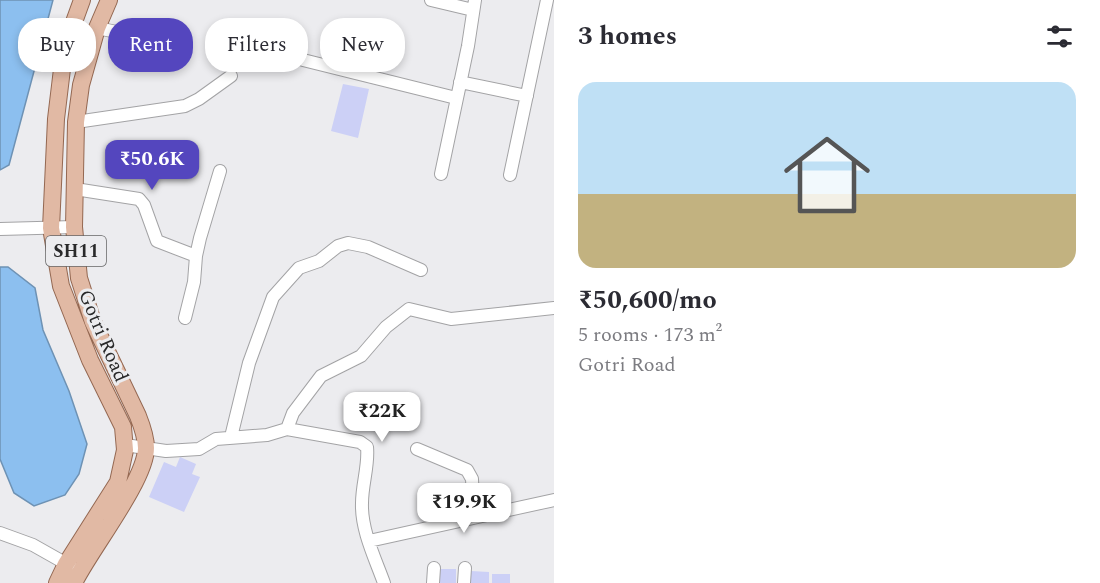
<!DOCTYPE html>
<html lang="en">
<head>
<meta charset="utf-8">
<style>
  body { margin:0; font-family:Spectral,serif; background:#f7f7f7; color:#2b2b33; height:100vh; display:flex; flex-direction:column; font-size:22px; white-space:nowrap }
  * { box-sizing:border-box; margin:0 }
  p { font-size:20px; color:#7c7c81 }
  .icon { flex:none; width:33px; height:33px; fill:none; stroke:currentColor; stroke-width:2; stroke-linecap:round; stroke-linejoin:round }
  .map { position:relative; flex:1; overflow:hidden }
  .drawer { display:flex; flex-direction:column; background:#fff; width:546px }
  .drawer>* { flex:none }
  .hud { position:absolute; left:18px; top:18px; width:446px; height:54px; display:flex; gap:12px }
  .price { position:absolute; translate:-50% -51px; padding:0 14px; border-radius:12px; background:#fff; color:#222; font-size:20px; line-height:39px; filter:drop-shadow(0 2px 3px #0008) }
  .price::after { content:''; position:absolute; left:50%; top:36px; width:18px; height:14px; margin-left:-9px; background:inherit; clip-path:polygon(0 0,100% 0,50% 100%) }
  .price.on { background:#5446be; color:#fff }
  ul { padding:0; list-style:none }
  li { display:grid; align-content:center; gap:12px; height:318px; padding:0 24px }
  li span { display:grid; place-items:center; height:186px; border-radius:18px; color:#555 }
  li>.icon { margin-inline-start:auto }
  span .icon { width:108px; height:108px; fill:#fffc; stroke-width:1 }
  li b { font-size:26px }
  h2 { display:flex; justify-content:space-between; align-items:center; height:72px; padding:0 24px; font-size:26px }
  .pill { padding:0 21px; border-radius:24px; background:#fff; box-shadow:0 3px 9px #0003; font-size:21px; line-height:54px }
  .pill.on { background:#5446be; color:#fff }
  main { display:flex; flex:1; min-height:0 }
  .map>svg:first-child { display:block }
  .water { fill:#8cbfef; stroke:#6e92b4; stroke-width:1.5 }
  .building { fill:#ccd0f6 }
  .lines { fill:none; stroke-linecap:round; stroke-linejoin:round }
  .minor-casing { stroke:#a3a3a5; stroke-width:14 }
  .major-casing { stroke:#946852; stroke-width:18 }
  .minor { stroke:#fff; stroke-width:12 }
  .major { stroke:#e1b9a4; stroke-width:16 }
  .labels { text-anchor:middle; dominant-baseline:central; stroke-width:6; stroke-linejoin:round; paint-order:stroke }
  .shield { fill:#ececef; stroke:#646465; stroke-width:1.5 }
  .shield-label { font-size:18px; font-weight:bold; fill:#29292a }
  .street-label { font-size:20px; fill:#29292a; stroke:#ececef }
</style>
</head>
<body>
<main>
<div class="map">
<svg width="554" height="583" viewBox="0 0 554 583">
  <rect width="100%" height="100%" fill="#ececef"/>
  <!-- water -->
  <path class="water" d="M0,0H53L9,165L0,170Z
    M0,267H8L35,288L43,330L69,391L87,444L79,474L65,495L34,506L14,493L0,459Z"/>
  <!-- building -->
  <path class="building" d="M154,43L165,45L159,67L149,64Z
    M343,84L369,89L358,138L331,131Z
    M180,457L196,464L192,474L200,477L184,512L149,497L164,462L176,467Z
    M438,569H456V583H438Z
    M471,571L489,572V583H471Z
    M492,574H510V583H492Z"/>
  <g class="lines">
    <defs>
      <path id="minor" d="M431,0L473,10
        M97,28L176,44
        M303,60L456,98
        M460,82L527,96
        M76,122L185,106L199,99L231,76
        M441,174L468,46L475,0
        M510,175L547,0
        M75,189L139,199L144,205L157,241L196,256
        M0,229L74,227
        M185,318L194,282L196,256L200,238L220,171
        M287,429L360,442L367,447C369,465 362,484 362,503C361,530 375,558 384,583
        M231,437L249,363L273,297L299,268L319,261L338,246L348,243L368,247L421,270
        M125,445L166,451L199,449L216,439L267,435L287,429L293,413L321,376L361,356L386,327L409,309L451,319L554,308
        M417,449L467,470L472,479L474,517
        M0,533L33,545L72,567
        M369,541L554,500
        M433,583L434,568
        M464,583L465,568"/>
      <path id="major" d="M57,583L66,564L118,482L125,450L123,427L90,360L61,286L51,228L56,119L62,69L70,33L82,0
        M74,583C90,550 146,480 146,448C146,437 142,426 138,416L93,322L79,278L74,227L76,122L81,85L97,28L109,0"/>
    </defs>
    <!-- minor casing -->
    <use href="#minor" class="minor-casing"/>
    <!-- major casing -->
    <use href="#major" class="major-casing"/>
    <!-- minor -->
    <use href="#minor" class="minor"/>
    <!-- major -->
    <use href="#major" class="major"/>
  </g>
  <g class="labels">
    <!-- shield labels -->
    <rect class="shield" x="46" y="236" width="60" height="30" rx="4.5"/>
    <g class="shield-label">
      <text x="76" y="251">SH11</text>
    </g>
    <!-- street labels -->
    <g class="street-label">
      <text transform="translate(103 336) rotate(67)">Gotri Road</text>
    </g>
  </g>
</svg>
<b class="price on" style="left:152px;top:191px">₹50.6K</b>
<b class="price" style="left:382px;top:443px">₹22K</b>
<b class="price" style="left:464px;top:534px">₹19.9K</b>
<div class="hud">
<a class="pill">Buy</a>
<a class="pill on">Rent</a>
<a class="pill">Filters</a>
<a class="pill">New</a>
</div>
</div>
<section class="drawer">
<h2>3 homes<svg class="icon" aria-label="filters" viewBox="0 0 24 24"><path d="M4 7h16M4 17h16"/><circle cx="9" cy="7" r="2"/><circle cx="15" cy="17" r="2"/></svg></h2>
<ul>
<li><span style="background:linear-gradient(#bfe0f5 60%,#c2b280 0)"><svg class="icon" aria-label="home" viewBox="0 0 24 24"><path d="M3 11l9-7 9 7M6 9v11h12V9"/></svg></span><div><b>₹50,600/mo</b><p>5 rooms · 173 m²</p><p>Gotri Road</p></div></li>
</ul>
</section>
</main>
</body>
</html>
